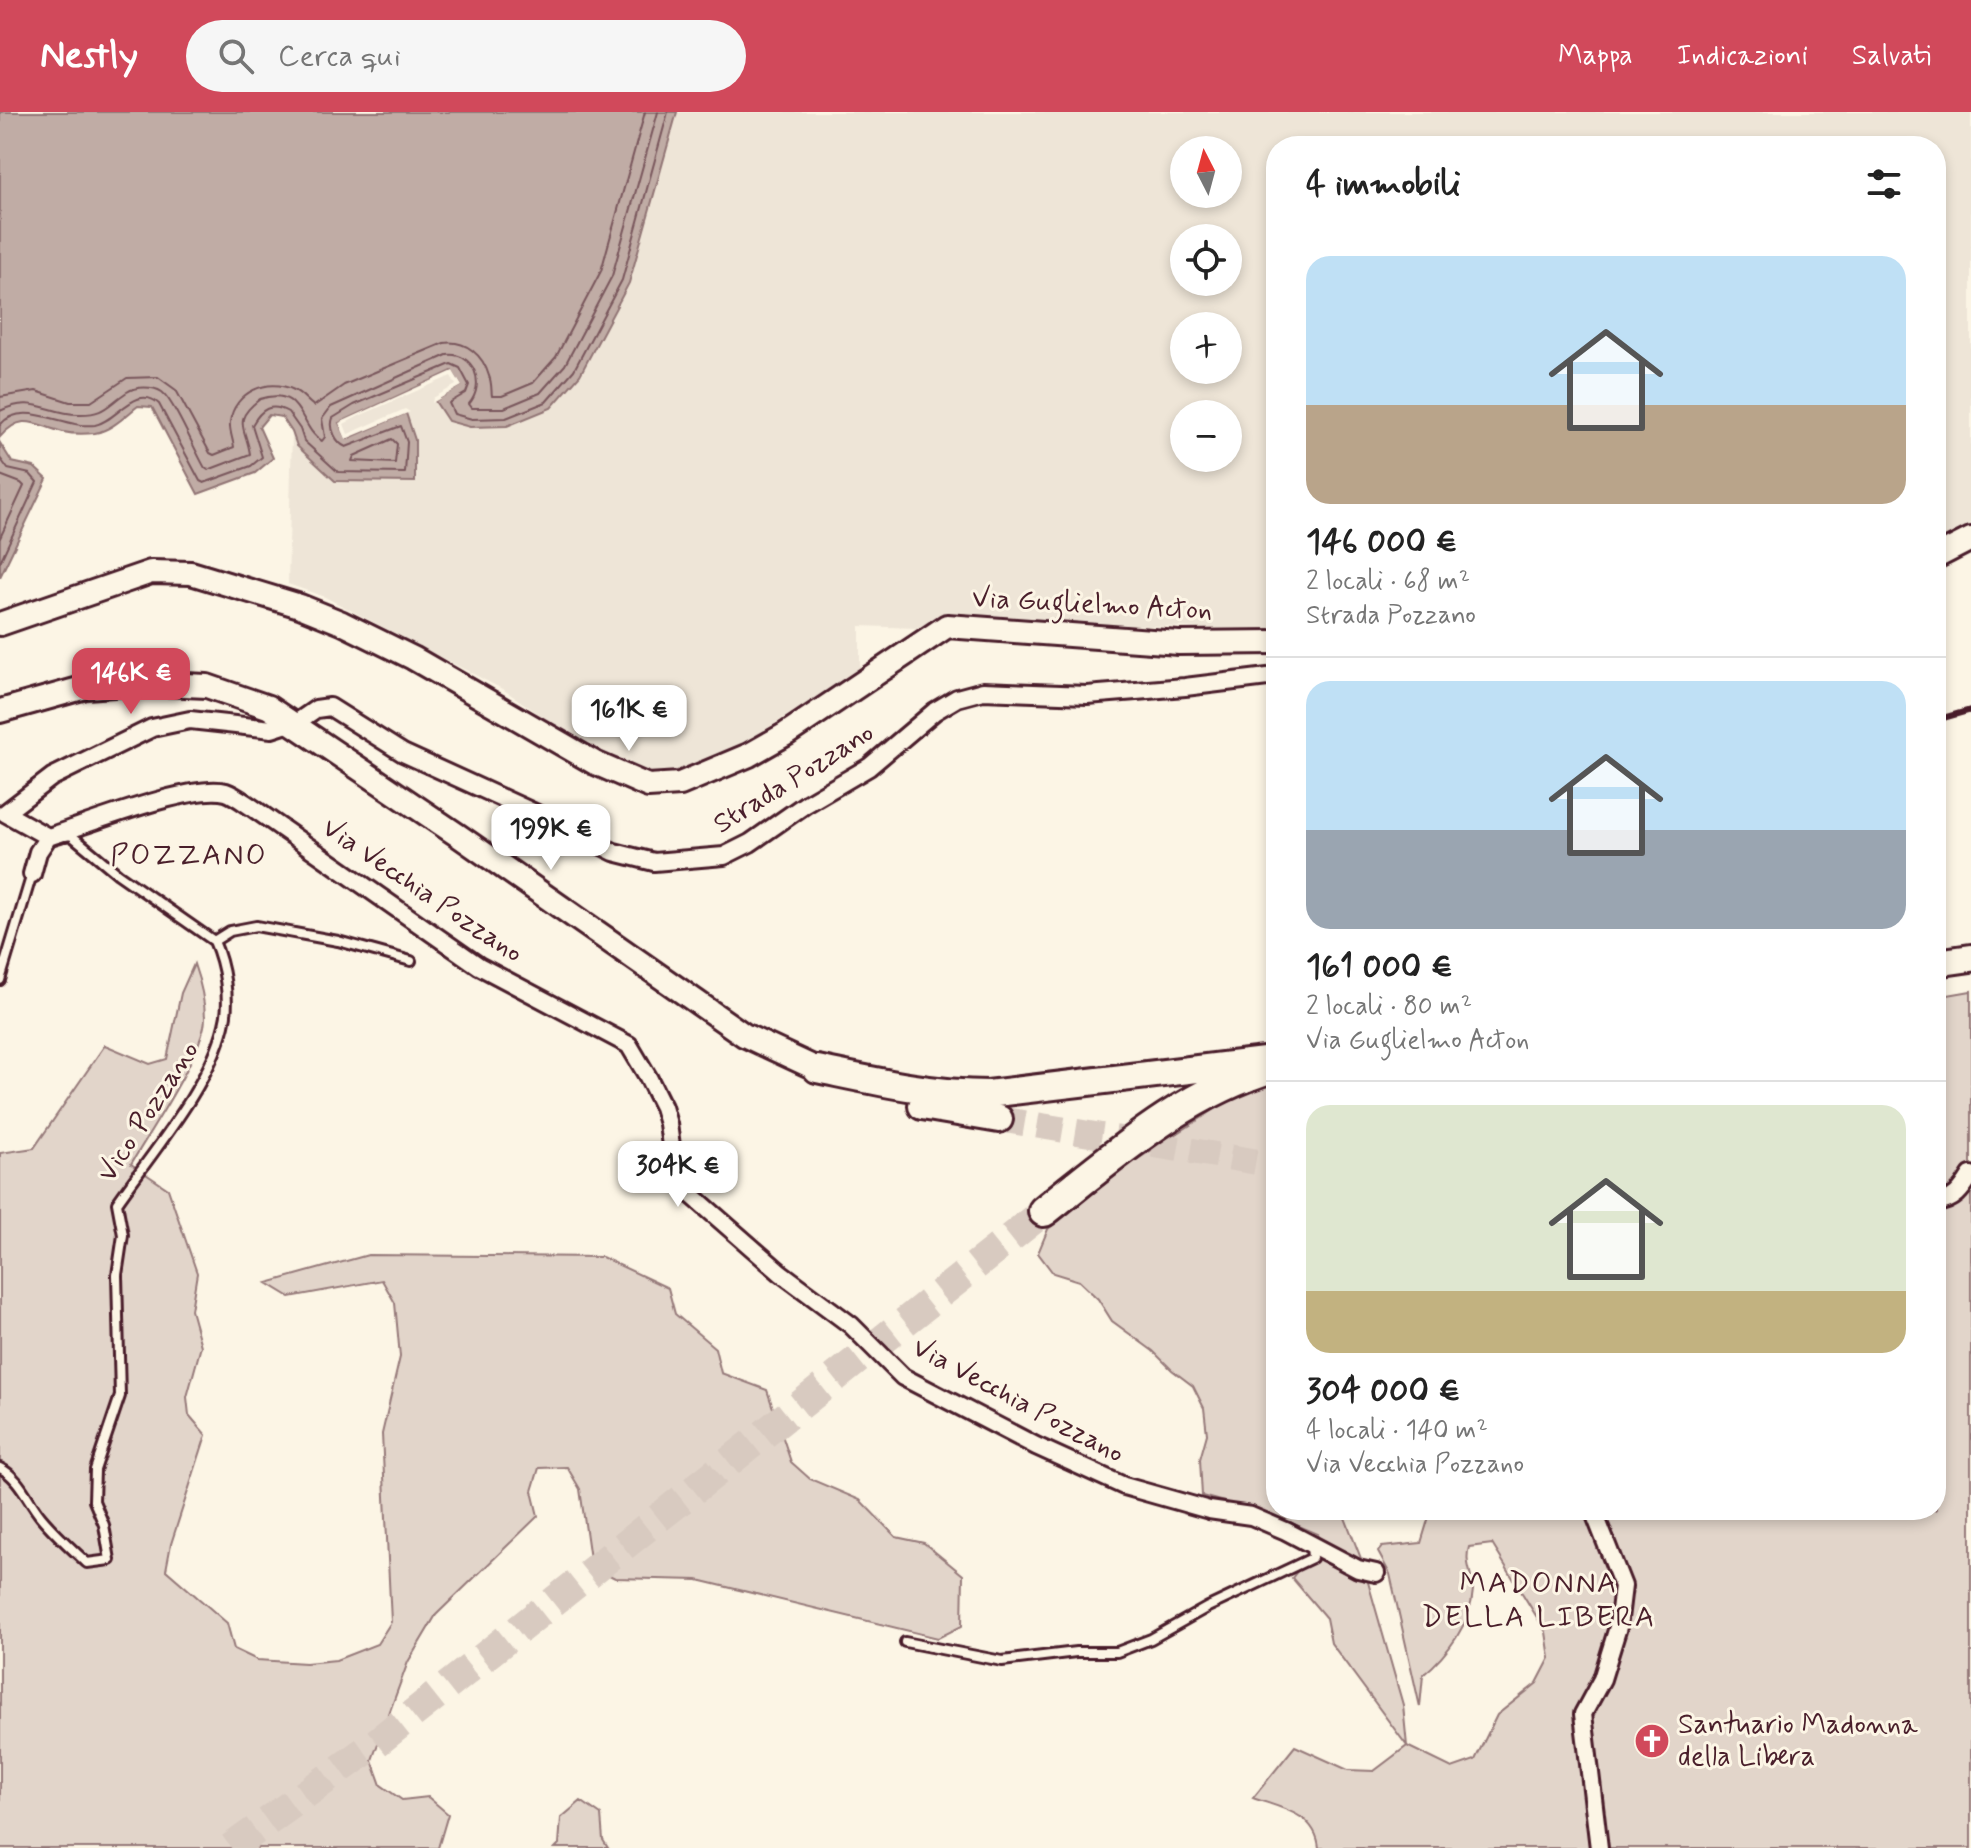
<!DOCTYPE html>
<html lang="it">
<head>
<meta charset="utf-8">
<style>
  body { margin:0; font-family:Mynerve,sans-serif; background:#f6f6f6; color:#222; height:100vh; display:flex; flex-direction:column; font-size:30px; white-space:nowrap }
  * { box-sizing:border-box; margin:0 }
  p { font-size:26px; color:#767676 }
  .icon { flex:none; width:44px; height:44px; fill:none; stroke:currentColor; stroke-width:2; stroke-linecap:round; stroke-linejoin:round }
  .map { position:relative; flex:1; overflow:hidden }
  .panel { position:absolute; left:1266px; top:24px; width:680px; height:1384px; display:flex; flex-direction:column; background:#fff; border-radius:32px; box-shadow:0 4px 12px #0003 }
  .panel>* { flex:none }
  .needle { width:52px; rotate:354deg }
  .buttons { position:absolute; left:1170px; top:24px; display:grid; gap:16px }
  .buttons a { display:grid; place-items:center; width:72px; height:72px; border-radius:50%; background:#fff; box-shadow:0 4px 12px #0003; font-size:40px }
  .price { position:absolute; translate:-50% -68px; padding:0 18px; border-radius:16px; background:#fff; color:#222; font-size:26px; line-height:52px; filter:drop-shadow(0 2px 4px #0008) }
  .price::after { content:''; position:absolute; left:50%; top:48px; width:24px; height:18px; margin-left:-12px; background:inherit; clip-path:polygon(0 0,100% 0,50% 100%) }
  .price.selected { background:#d1495b; color:#fff }
  ul { padding:0; list-style:none }
  li { display:grid; align-content:center; gap:16px; height:424px; padding:0 40px }
  li+li { border-top:2px solid #e0e0e0 }
  li span { display:grid; place-items:center; height:248px; border-radius:24px; color:#555 }
  li>.icon { margin-inline-start:auto }
  span .icon { width:144px; height:144px; fill:#fffc; stroke-width:1 }
  li b { font-size:34px }
  h2 { display:flex; justify-content:space-between; align-items:center; height:96px; padding:0 40px; font-size:34px }
  header { display:flex; align-items:center; gap:48px; box-sizing:border-box; height:112px; padding:0 40px; background:#d1495b; color:#fff }
  header strong { font-size:38px }
  nav { display:flex; gap:44px; margin-inline-start:auto; font-size:28px }
  .search { width:560px; height:72px; background:#f6f6f6; display:flex; align-items:center; gap:20px; box-sizing:border-box; padding:0 28px; border-radius:44px; color:#767676; font-size:30px }
  .map>svg:first-child { display:block }
  .built { fill:#eee5d7; fill-rule:evenodd }
  .green { fill:#e2d5ca; stroke:#967a7a; stroke-width:2 }
  .water { fill:#c0aca5; stroke:#917474; stroke-width:2 }
  .pier { fill:#fcf5e5 }
  .lines { fill:none; stroke-linecap:round; stroke-linejoin:round }
  .shore { stroke:#79575c; stroke-width:2 }
  .primary-tunnel { stroke:#d8cac0; stroke-width:26; stroke-dasharray:26 13; stroke-linecap:butt }
  .highway-tunnel { stroke:#d8cac0; stroke-width:30; stroke-dasharray:30 15; stroke-linecap:butt }
  .lane-casing { stroke:#4a1f2b; stroke-width:14 }
  .street-casing { stroke:#4a1f2b; stroke-width:22 }
  .secondary-casing { stroke:#4a1f2b; stroke-width:28 }
  .primary-casing { stroke:#4a1f2b; stroke-width:32 }
  .highway-casing { stroke:#4a1f2b; stroke-width:36 }
  .lane { stroke:#fcf5e5; stroke-width:8 }
  .street { stroke:#fcf5e5; stroke-width:16 }
  .secondary { stroke:#fcf5e5; stroke-width:22 }
  .primary { stroke:#fcf5e5; stroke-width:26 }
  .highway { stroke:#fcf5e5; stroke-width:30 }
  .rail { stroke:#4a1f2b; stroke-width:6 }
  .labels { text-anchor:middle; dominant-baseline:central; stroke-width:6; stroke-linejoin:round; paint-order:stroke }
  .street-label { font-size:28px; fill:#4a1f2b; stroke:#fcf5e5 }
  .poi-label { font-size:28px; fill:#4a1f2b; stroke:#fcf5e5; text-anchor:start }
  .neighbourhood-label { font-size:30px; letter-spacing:2px; fill:#4a1f2b; stroke:#fcf5e5 }
</style>
</head>
<body>
<header>
<strong>Nestly</strong>
<div class="search"><svg class="icon" aria-label="search" viewBox="0 0 24 24"><circle cx="10" cy="10" r="6"/><path d="M15 15l6 6"/></svg>Cerca qui</div>
<nav><a>Mappa</a><a>Indicazioni</a><a>Salvati</a></nav>
</header>
<div class="map">
<svg width="1971" height="1736" viewBox="0 0 1971 1736">
  <rect width="100%" height="100%" fill="#fcf5e5"/>
  <filter id="ink" filterUnits="userSpaceOnUse"><feTurbulence type="fractalNoise" baseFrequency=".0125" numOctaves="2"/><feDisplacementMap in="SourceGraphic" scale="16" xChannelSelector="R" yChannelSelector="G"/><feConvolveMatrix kernelMatrix="1 2 1 2 8 2 1 2 1" color-interpolation-filters="sRGB"/></filter>
  <g filter="url(#ink)">
    <!-- built -->
    <path class="built" d="M677,0H1971V414L1936,433V34H1276V519L949,506L931,509L917,516L860,514V558L710,652L688,658L656,662L626,658L599,643L504,578L325,485L288,472L292,320L453,259L580,263L629,171ZM1184,38H1228V82H1184ZM1184,126H1228V170H1184ZM1184,214H1228V258H1184ZM1184,302H1228V346H1184Z"/>
    <!-- green -->
    <path class="green" d="M194,852C200,869 205,888 205,907C204,939 149,1021 131,1052L168,1077L197,1161L191,1198L201,1234L187,1285L189,1303L206,1323L171,1432L166,1458L227,1511L234,1537L257,1548L306,1551L336,1548L377,1532L391,1510L382,1322L400,1245L395,1191L382,1168L290,1185L267,1171L368,1143L602,1145L668,1176L675,1202L715,1236L721,1261L767,1278L791,1350L810,1367L860,1388L896,1425L924,1431L963,1463L962,1514L938,1526L698,1468L615,1466L591,1454L580,1377L567,1355L539,1356L532,1379L538,1404L436,1503L408,1550L372,1648L381,1673L402,1688L428,1685L448,1702L438,1736H0V1041L34,1036L105,933L150,952L167,947L181,881Z
      M1971,879V1736H1319C1316,1701 1280,1696 1253,1686L1295,1634L1348,1658L1374,1659L1407,1634L1331,1531L1326,1506L1292,1466L1308,1445L1318,1422L1275,1404L1202,1384L1200,1347L1207,1322L1204,1296L1193,1274L1172,1258L1153,1239L1112,1209L1098,1187L1079,1169L1053,1161L1038,1141L1048,1117L1127,1054L1223,992L1267,971L1276,969V1398H1342L1362,1449L1403,1593L1407,1634L1452,1656L1475,1648L1497,1603L1537,1571L1550,1546L1546,1520L1492,1432L1469,1435C1464,1451 1473,1463 1473,1478C1471,1512 1447,1543 1423,1563L1420,1595L1390,1462L1378,1440L1382,1435L1421,1431L1431,1398H1936V885Z
      M581,1689L601,1703L603,1728L608,1736H555L559,1732L561,1706Z"/>
    <!-- water -->
    <path class="water" d="M0,0H677L629,171L580,263L551,296L507,314L470,315L448,309L435,289L461,274L452,259L339,311L347,327L406,301L415,328V370L335,369L297,334L292,320L282,305L269,303L259,315L273,346L255,361L198,382L152,295L138,294C125,304 112,318 95,321C86,322 72,322 63,320C35,313 23,299 0,325Z
      M0,331L12,350L34,355L47,367L0,465Z"/>
    <!-- pier -->
    <path class="pier" d="M453,259L462,274L432,291L433,286L456,273L451,264L359,304L344,312L348,322L405,297L410,300L346,327L339,311Z"/>
    <g class="lines">
      <!-- shore -->
      <path class="shore" d="M0,285L36,279L70,290H91L127,266L158,265L176,278L210,341L214,343L234,335C233,327 229,319 230,310C234,280 268,265 294,278C302,281 307,290 314,294L344,273L444,231C466,228 483,243 489,264C492,271 491,278 492,284H502L533,271L556,245L601,159L645,0
        M0,299C33,282 48,302 78,302C105,303 107,293 127,280C136,274 153,274 162,280C174,289 196,341 205,356L208,358L250,342C246,315 231,309 260,287C304,273 299,317 322,329L325,325L322,307L331,295L447,243C474,240 486,272 469,292L472,296H504L540,281L565,253L612,164L658,0
        M0,313C23,286 64,317 95,313C117,309 136,271 159,292L200,369L204,371L251,354L262,345L252,313C261,297 271,290 288,300L300,317L304,329L338,360L405,361L407,330L401,314L346,335C336,331 329,316 333,306L354,293L451,252L460,256L469,273L466,281L449,291L454,302L472,307L506,306L546,290L574,258L622,168L668,0
        M392,327L397,332L395,351L352,349L354,344Z
        M0,346L8,357L30,362L37,370L0,450
        M0,363L21,371L24,374L0,426"/>
      <!-- primary-tunnel -->
      <path class="primary-tunnel" d="M999,1007L1276,1053"/>
      <!-- highway-tunnel -->
      <path class="highway-tunnel" d="M231,1736L376,1631L1044,1099"/>
      <defs>
        <path id="lane" d="M214,829L230,819L256,814L338,829L411,849
          M0,868L32,762
          M0,1356C20,1366 27,1388 41,1405C55,1422 71,1436 87,1451L110,1448L104,1413L94,1389L95,1358L120,1284L117,1163L123,1123L117,1091C153,1039 209,975 224,913C231,888 224,852 214,829L118,762L71,723L65,724
          M905,1530L1002,1549L1076,1540H1117L1151,1527L1208,1495L1312,1446L1311,1433"/>
        <path id="street" d="M48,725C86,713 191,671 226,680C235,683 245,691 253,696L479,854L629,933L648,965L663,995L668,1012L675,1063L686,1078L781,1161L851,1213L903,1265L1036,1334L1124,1374L1209,1398L1251,1404L1286,1419L1358,1457L1376,1461
          M32,762L38,740L48,725L5,701L52,665L152,616L190,608L272,617L300,608L316,597L330,595L403,641L535,701L614,740L654,750L724,744L750,731L806,692L869,655L935,599L957,586L983,579L1087,583L1185,575L1276,564
          M1936,1091C1955,1088 1961,1079 1971,1063
          M1593,1398L1623,1474L1618,1515L1602,1567L1583,1602L1599,1736"/>
        <path id="secondary" d="M1936,445L1971,427
          M0,512L151,460L191,461L300,494L342,511L413,546L595,651L648,674L680,672L749,643L786,622L947,514L1179,531L1276,530
          M0,599L86,575L141,571L207,574L268,595L459,724L744,923L817,957"/>
        <path id="primary" d="M1936,851L1971,846
          M817,957C875,969 929,982 988,982L1273,948
          M922,994L999,1007"/>
        <path id="highway" d="M1044,1099C1116,1042 1186,980 1276,954"/>
      </defs>
      <!-- lane casing -->
      <use href="#lane" class="lane-casing"/>
      <!-- street casing -->
      <use href="#street" class="street-casing"/>
      <!-- secondary casing -->
      <use href="#secondary" class="secondary-casing"/>
      <!-- primary casing -->
      <use href="#primary" class="primary-casing"/>
      <!-- highway casing -->
      <use href="#highway" class="highway-casing"/>
      <!-- lane -->
      <use href="#lane" class="lane"/>
      <!-- street -->
      <use href="#street" class="street"/>
      <!-- secondary -->
      <use href="#secondary" class="secondary"/>
      <!-- primary -->
      <use href="#primary" class="primary"/>
      <!-- highway -->
      <use href="#highway" class="highway"/>
      <!-- rail -->
      <path class="rail" d="M1936,608L1971,598"/>
    </g>
  </g>
  <!-- icons -->
  <defs>
    <symbol id="church-disc" viewBox="-11 -11 22 22"><circle r="9.5" fill="#d1495b" stroke="#fcf5e5"/><path d="M-1.2-6h2.4v3.5h3.3v2.4h-3.3V6h-2.4V-.1h-3.3v-2.4h3.3Z" fill="#fff"/></symbol>
  </defs>
  <g fill-rule="evenodd">
    <use href="#church-disc" x="1632" y="1609" width="40" height="40"/>
  </g>
  <g class="labels">
    <!-- street labels -->
    <g class="street-label">
      <text transform="translate(1092 493) rotate(3)">Via Guglielmo Acton</text>
      <text transform="translate(794 667) rotate(-32)">Strada Pozzano</text>
      <text transform="translate(422 779) rotate(34)">Via Vecchia Pozzano</text>
      <text transform="translate(149 1000) rotate(-57)">Vico Pozzano</text>
      <text transform="translate(1018 1289) rotate(28)">Via Vecchia Pozzano</text>
    </g>
    <!-- poi labels -->
    <g class="poi-label">
      <text x="1678" y="1613">Santuario Madonna<tspan x="1678" dy="32">della Libera</tspan></text>
    </g>
    <!-- neighbourhood labels -->
    <g class="neighbourhood-label">
      <text x="189" y="743">POZZANO</text>
      <text x="1539" y="1471">MADONNA<tspan x="1539" dy="34">DELLA LIBERA</tspan></text>
    </g>
  </g>
</svg>
<div class="buttons">
<a><svg class="needle" viewBox="-14 -14 28 28"><path d="M0-13l5 13h-10z" fill="#e53935"/><path d="M0 13l5-13h-10z" fill="#767676"/></svg></a>
<a><svg class="icon" aria-label="locate" viewBox="0 0 24 24"><circle cx="12" cy="12" r="6"/><path d="M12 2v4M12 18v4M2 12h4M18 12h4"/></svg></a>
<a>+</a>
<a>−</a>
</div>
<b class="price selected" style="left:131px;top:604px">146K €</b>
<b class="price" style="left:629px;top:641px">161K €</b>
<b class="price" style="left:551px;top:760px">199K €</b>
<b class="price" style="left:678px;top:1097px">304K €</b>
<section class="panel">
<h2>4 immobili<svg class="icon" aria-label="filters" viewBox="0 0 24 24"><path d="M4 7h16M4 17h16"/><circle cx="9" cy="7" r="2"/><circle cx="15" cy="17" r="2"/></svg></h2>
<ul>
<li><span style="background:linear-gradient(#bfe0f5 60%,#b9a48a 0)"><svg class="icon" aria-label="home" viewBox="0 0 24 24"><path d="M3 11l9-7 9 7M6 9v11h12V9"/></svg></span><div><b>146 000 €</b><p>2 locali · 68 m²</p><p>Strada Pozzano</p></div></li>
<li><span style="background:linear-gradient(#bfe0f5 60%,#9aa5b1 0)"><svg class="icon" aria-label="home" viewBox="0 0 24 24"><path d="M3 11l9-7 9 7M6 9v11h12V9"/></svg></span><div><b>161 000 €</b><p>2 locali · 80 m²</p><p>Via Guglielmo Acton</p></div></li>
<li><span style="background:linear-gradient(#dfe7d0 75%,#c2b280 0)"><svg class="icon" aria-label="home" viewBox="0 0 24 24"><path d="M3 11l9-7 9 7M6 9v11h12V9"/></svg></span><div><b>304 000 €</b><p>4 locali · 140 m²</p><p>Via Vecchia Pozzano</p></div></li>
</ul>
</section>
</div>
</body>
</html>
